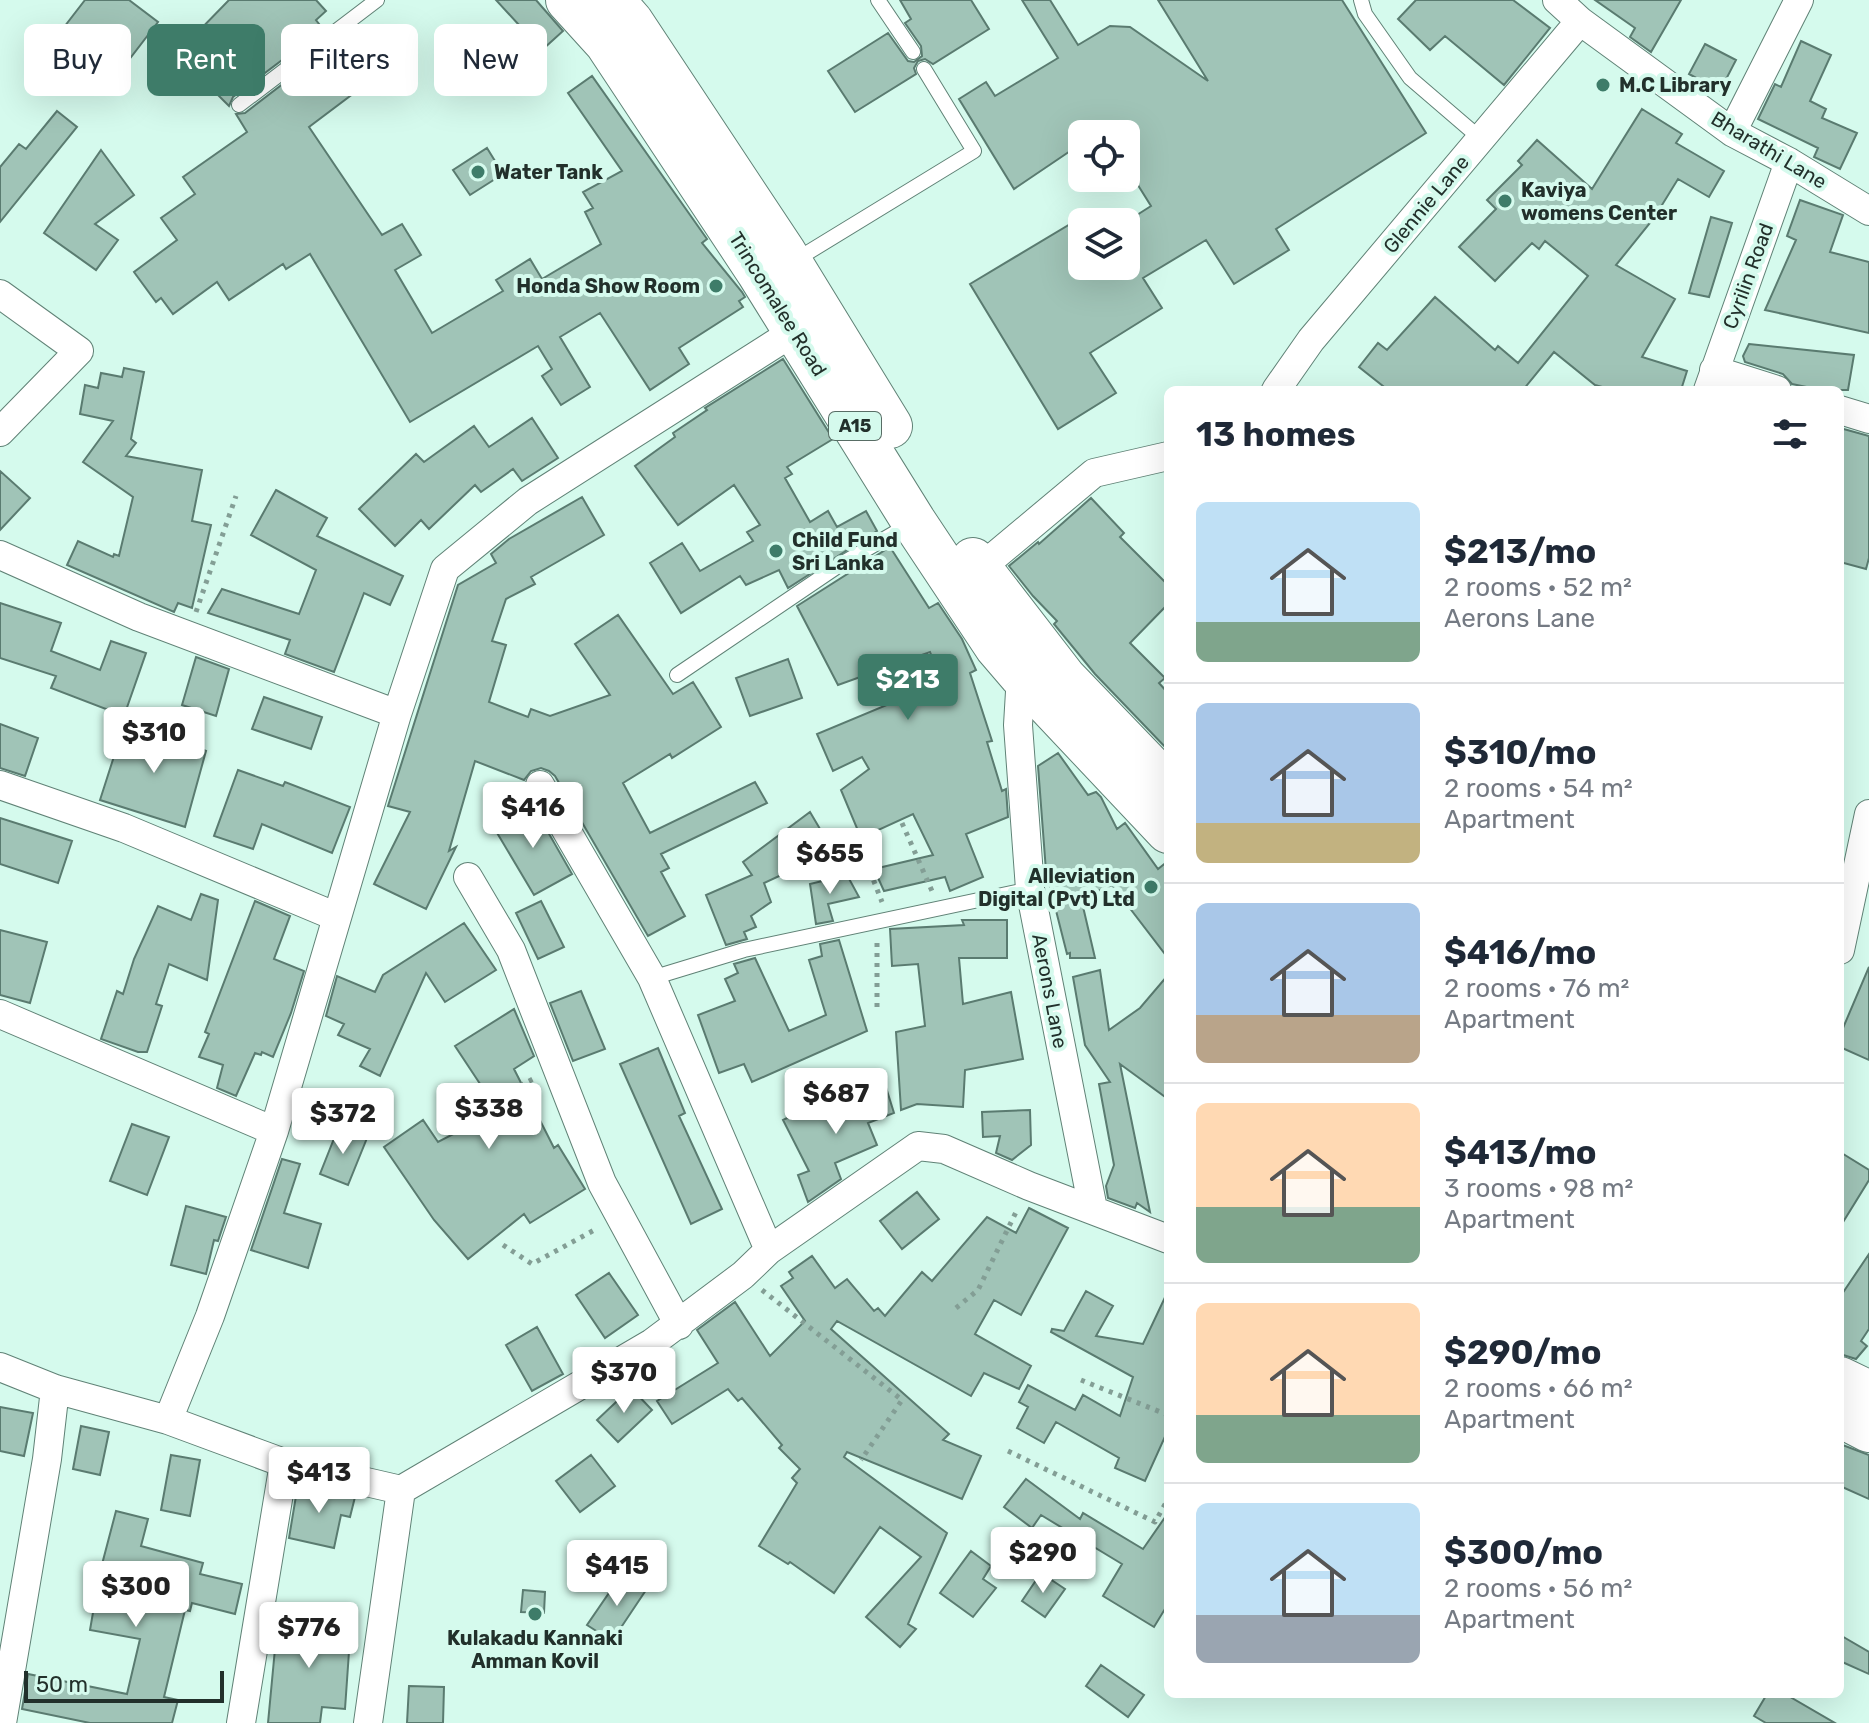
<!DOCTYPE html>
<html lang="en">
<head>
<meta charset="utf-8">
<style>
  body { margin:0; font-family:Rubik,sans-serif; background:#f6f6f7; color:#1f2937; height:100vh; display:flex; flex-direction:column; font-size:30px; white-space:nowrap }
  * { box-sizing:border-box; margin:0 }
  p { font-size:26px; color:#747a83 }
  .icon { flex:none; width:44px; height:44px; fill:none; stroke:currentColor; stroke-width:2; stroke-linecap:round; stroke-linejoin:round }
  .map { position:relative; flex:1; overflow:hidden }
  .side { position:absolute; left:1164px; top:386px; width:680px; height:1312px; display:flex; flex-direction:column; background:#fff; border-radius:12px; box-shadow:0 8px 32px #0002 }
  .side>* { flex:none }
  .guide { position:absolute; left:24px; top:24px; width:760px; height:72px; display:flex; gap:16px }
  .controls { position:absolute; left:1068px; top:120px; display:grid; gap:16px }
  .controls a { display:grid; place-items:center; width:72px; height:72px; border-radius:12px; background:#fff; box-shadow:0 8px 32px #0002; font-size:40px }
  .scale { position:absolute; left:24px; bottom:20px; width:200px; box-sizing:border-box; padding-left:8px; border:4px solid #22302b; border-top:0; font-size:22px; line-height:28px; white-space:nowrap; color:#22302b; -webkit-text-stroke:6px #d5faed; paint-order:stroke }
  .price { position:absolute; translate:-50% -68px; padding:0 18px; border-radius:8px; background:#fff; color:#222; font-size:26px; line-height:52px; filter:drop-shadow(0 2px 4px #0008) }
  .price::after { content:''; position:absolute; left:50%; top:48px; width:24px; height:18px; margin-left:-12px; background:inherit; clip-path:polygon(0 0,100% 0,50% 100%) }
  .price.active { background:#3e7c69; color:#fff }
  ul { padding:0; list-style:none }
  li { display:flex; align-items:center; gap:24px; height:200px; padding:0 32px }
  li+li { border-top:2px solid #e0e1e3 }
  li span { display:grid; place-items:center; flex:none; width:224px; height:160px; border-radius:12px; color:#555 }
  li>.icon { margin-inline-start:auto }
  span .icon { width:96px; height:96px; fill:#fffc; stroke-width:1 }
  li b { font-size:34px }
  h2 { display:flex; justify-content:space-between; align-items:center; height:96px; padding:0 32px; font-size:34px }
  .tag { padding:0 28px; border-radius:12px; background:#fff; box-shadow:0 8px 32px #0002; font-size:28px; line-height:72px }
  .tag.active { background:#3e7c69; color:#fff }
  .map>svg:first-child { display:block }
  .building { fill:#a0c4b7; stroke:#5a7b70; stroke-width:2 }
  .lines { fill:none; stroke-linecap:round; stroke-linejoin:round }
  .service-casing { stroke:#608276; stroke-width:16 }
  .minor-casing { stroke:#608276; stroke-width:30 }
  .trunk-casing { stroke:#608276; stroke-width:46 }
  .path { stroke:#839e95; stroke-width:5; stroke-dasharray:4 6; stroke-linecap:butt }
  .service { stroke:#fff; stroke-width:14 }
  .minor { stroke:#fff; stroke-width:28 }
  .trunk { stroke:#fff; stroke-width:44 }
  .poi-dot { fill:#3e7c69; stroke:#d5faed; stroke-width:3 }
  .labels { text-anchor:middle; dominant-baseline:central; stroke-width:8; stroke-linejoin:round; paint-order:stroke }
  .shield { fill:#d5faed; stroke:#586d65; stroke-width:2 }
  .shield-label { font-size:18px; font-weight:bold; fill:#22302b }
  .poi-label { font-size:20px; font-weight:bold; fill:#22302b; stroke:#d5faed; text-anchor:start }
  .street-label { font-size:20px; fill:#22302b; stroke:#d5faed }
</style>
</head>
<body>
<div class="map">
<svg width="1869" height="1723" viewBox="0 0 1869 1723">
  <rect width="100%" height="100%" fill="#d5faed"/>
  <!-- building -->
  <path class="building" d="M85,0H129L158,22L108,87L51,44Z
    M229,0H316L326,11L316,20L323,29L233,97L229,106L205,82L221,68L191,39Z
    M496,0H536L563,31L542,50Z
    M900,0H971L989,29L933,64L925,59L918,61L914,68L916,74L855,112L828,71L888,33L908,61L914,62L922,56L921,46L905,23L911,19Z
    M1022,0H1050L1078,45L1110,26L1130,27L1208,81L1158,0H1342L1426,133L1276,229L1289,250L1234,284L1206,240L1143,278L1162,308L1090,353L1116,393L1058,429L970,284L1082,217V266H1126V222L1151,206L1126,166V134H1082V143L1014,189L959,99L986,82L995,96L1058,58Z
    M1416,0H1513L1550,28L1504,85L1445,36L1430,50L1398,19Z
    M1595,0H1681L1651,52L1630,37L1635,28Z
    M462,32L487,64L470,78L445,46Z
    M1801,41L1831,55L1810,101L1826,109L1822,118L1857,133L1840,169L1814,157L1818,148L1758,119L1775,84L1781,87Z
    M335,44L366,84L309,127L382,235L402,224L421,255L395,270L432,333L503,291L496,280L530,259L542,279L601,244L585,212L593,208L583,192L622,171L568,93L592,76L707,239L702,243L742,292L745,297L739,301L743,307L679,348L689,364L650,390L600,313L560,337L590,387L561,405L542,376L552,369L538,346L410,422L310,254L286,269L283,264L229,300L217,282L173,314L161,298L156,302L134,272L177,240L161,218L195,194L183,177L247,132L236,114L245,113Z
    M1705,44L1736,60L1720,91L1689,74Z
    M1642,109L1682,134L1676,143L1724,171L1709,197L1678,179L1654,218L1616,265L1675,299L1642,357L1687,371L1681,390H1613L1595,385L1554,352L1523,390H1388L1359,367L1378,343L1387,350L1435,297L1495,350L1498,346L1518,363L1588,276L1545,241L1539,249L1532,243L1495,281L1459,247L1496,209L1487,200L1522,165L1518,161L1537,140L1592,189Z
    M57,111L77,127L0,222V167L19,144L26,149Z
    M487,148L503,174L470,195L453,170Z
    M101,150L134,195L95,224L118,240L96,270L44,233Z
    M1800,200L1843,215L1830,252L1869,262V333L1765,310L1796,240L1787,236Z
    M1711,217L1732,223L1709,297L1689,293Z
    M1749,344L1854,355L1848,390H1807V387L1792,384L1783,374L1745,362L1743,356Z
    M783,359L833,439L787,467L792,474L785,478L810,522L828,511L837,527L866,511L877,531L788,588L779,570L746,585L740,576L681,613L650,563L682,543L700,571L753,541L747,532L760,525L734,485L678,525L635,466L675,437L673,433L707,410L705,408Z
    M124,368L144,372L131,439L136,443L126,456L202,470L192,521L211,525L192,608L178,603L174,612L67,565L78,541L113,557L114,554L119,556L133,497L83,462L113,421L80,414L85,385L98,388L101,373L122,377Z
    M532,418L558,458L522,481L513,469L481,492L475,485L429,529L421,520L395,546L359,509L416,454L424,462L474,426L489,447Z
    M1840,428L1869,436V558L1866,569L1840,562Z
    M0,471L30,498L0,530Z
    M276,490L327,518L317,536L403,576L390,605L364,593L334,672L285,654L290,640L208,613L222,589L299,614L316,570L251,535Z
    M582,497L604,535L531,577L535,584L506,599L492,641L506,645L489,702L528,717L531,709L550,716L610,695L575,644L618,615L673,694L693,682L721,727L672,758L670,754L623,783L650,833L755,782L767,803L661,854L669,868L661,872L685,916L648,936L555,776L549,771L541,768L531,771L524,780L475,761L449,851L456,847L426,909L374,884L410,812L388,806L458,585L496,563L491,554L509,539Z
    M1091,498L1124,533L1120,537L1168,585V604L1130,643L1165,678L1159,683L1168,693V750L1095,674L1054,624L1057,621L1033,596L1009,566L1038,542L1039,544Z
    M890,547L929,608L938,603L962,639L976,670L970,673L992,741L987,742L1002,791L1006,789L1008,817L966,834L983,877L950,891L945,877L884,891L874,869L933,855L913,814L861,838L841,790L869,769L862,757L833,771L817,734L942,682L930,652L838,685L797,606Z
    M0,603L61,623L51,651L100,670L111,641L146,653L124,716L51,688L56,676L0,658Z
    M196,657L229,669L216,716L182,705Z
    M788,659L802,698L750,716L736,678Z
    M264,697L322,717L311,749L252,729Z
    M125,722L206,751L185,827L100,800Z
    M0,724L38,738L25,776L0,768Z
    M1058,753L1088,795L1096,792L1101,797L1117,829L1125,823L1158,869L1168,861V958L1112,885L1081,898L1095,958H1070V953L1067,954L1046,871L1038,766Z
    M238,770L283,786L285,782L350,807L332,853L262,824L253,849L214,836Z
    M532,804L572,874L534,895L493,826Z
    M810,812L833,851L764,883L771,902L751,916L756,927L744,932L747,939L726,945L706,895L752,875L743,862Z
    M0,818L72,841L58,883L0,864Z
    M847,875L859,897L828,904L833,921L816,924L810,884Z
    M201,894L218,900L207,980L169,964L156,1004L162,1006L147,1052H138L101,1039L117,991L123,994L134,959L158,906L191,920Z
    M255,901L290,916L274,959L304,971L291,1013L273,1057L262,1052L261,1055L255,1053L236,1096L217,1088L223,1065L199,1057L209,1034L205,1032Z
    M541,901L564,947L538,959L516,913Z
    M962,920H1007V958H959L963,1004L1011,992L1023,1059L965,1070L963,1107L917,1104L901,1110L896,1032L925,1026L918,964L892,966L890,929L964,925Z
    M464,923L496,970L445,1002L426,973L380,1076L360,1066L370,1049L338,1035L344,1024L326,1016L337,976L375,992L383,975Z
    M0,930L47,942L30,1003L0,995Z
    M839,940L867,1031L752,1082L744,1064L719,1073L698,1015L735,1001L725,979L738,973L734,964L755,958L789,1031L826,1015L809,960L822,956L820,944Z
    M1869,967V1060L1840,1047V1035Z
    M1100,970L1109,1030L1140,1008L1168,975V1099L1120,1064L1150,1212L1137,1203L1135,1208L1108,1198L1106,1186L1114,1165L1099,1084L1110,1082L1085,1045L1073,977Z
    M581,991L605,1049L573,1061L550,1003Z
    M514,1009L534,1056L514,1069L554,1148L558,1145L585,1189L530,1223L524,1214L468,1259L434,1220L384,1147L423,1120L438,1142L498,1111L455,1046Z
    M658,1048L685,1113L679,1116L722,1209L691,1224L620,1064Z
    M884,1081L894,1113L868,1123L877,1145L835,1163L841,1179L808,1202L798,1175L809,1171L783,1120L819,1102L824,1113L866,1095L863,1089Z
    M1030,1110L1031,1145L1012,1160L996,1153L1000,1136L983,1137L982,1112Z
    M132,1124L169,1137L147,1195L110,1181Z
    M339,1126L367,1138L348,1185L320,1174Z
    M1840,1152L1869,1170V1180L1840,1227Z
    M282,1159L300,1164L284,1213L321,1224L308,1268L251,1250Z
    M917,1192L939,1219L902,1249L880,1221Z
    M186,1206L226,1217L218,1241L214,1240L206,1274L171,1265Z
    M1029,1208L1068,1228L1021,1315L994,1300L975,1334L1031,1366L1019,1389L984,1373L971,1396L837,1321L831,1329L949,1434L943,1440L981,1456L962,1499L847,1452L844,1457L947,1533L908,1624L916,1629L900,1647L866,1617L921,1557L880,1527L834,1593L790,1562L788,1564L759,1546L797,1483L792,1478L800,1469L779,1448L782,1445L742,1398L738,1401L728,1389L672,1424L657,1401L718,1363L697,1330L735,1302L770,1356L805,1321L781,1286L793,1278L789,1272L812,1256L835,1288L847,1279L874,1311L878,1308L885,1316L922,1272L932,1281L987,1217L1016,1233Z
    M1869,1254V1329L1861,1341L1867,1346L1856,1359L1840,1354V1297Z
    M609,1273L638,1315L605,1338L576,1295Z
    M1086,1291L1113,1306L1096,1336L1143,1344L1168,1291V1430L1145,1481L1115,1468L1119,1458L1056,1422L1044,1443L1017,1428L1028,1407L1019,1402L1028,1385L1075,1410L1083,1395L1120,1416L1133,1377L1051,1332L1052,1329L1064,1331Z
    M537,1327L563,1374L532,1391L506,1345Z
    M631,1388L652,1410L618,1442L597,1420Z
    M0,1407L33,1413L24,1456L0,1451Z
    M81,1426L109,1432L100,1475L73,1469Z
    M1840,1444L1869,1455V1499L1840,1486Z
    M171,1455L200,1460L190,1516L161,1510Z
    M591,1455L615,1486L580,1512L556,1481Z
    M1026,1479L1080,1519L1083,1513L1143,1549L1168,1513V1604L1154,1627L1103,1596L1122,1564L1041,1515L1032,1528L1004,1507Z
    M298,1484L355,1497L350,1517L341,1515L334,1548L289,1538Z
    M116,1511L148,1519L141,1546L203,1563L200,1574L242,1584L235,1614L192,1603L190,1611L185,1610L164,1697L178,1700L172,1723H90L22,1709L28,1674L127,1694L140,1639L90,1630L100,1572Z
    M971,1551L991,1566L983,1579L996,1588L973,1617L940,1593Z
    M1041,1573L1065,1589L1045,1617L1022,1601Z
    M622,1574L646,1590L612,1641L587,1625Z
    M523,1590L545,1592L544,1613L521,1612Z
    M278,1617L351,1623L345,1709L322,1707L320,1723H268Z
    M1840,1635L1869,1652V1674L1840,1661Z
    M1101,1665L1144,1695L1128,1717L1086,1686Z
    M409,1686L444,1687L443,1723H407Z
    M1767,1694H1785L1835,1723H1766L1754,1716Z"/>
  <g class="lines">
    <defs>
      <path id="service" d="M878,0L913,52
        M1361,0L1365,14L1410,78L1481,139
        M239,105L377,0
        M794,261L974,151L924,69
        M677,675L841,564L910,524
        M652,978L744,950L1030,889"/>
      <path id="minor" d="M1557,0L1580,21L1732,132L1789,162L1869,211
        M1732,132L1799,0
        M0,294L79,351L0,432
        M1714,370L1777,390
        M1276,390L1311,340L1580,21
        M1708,390L1789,162
        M1840,410L1869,419
        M0,555L139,617L397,714
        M978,570L1094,473L1168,456
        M1021,675L1018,725L1030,889L1093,1209
        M0,785L124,828L337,917
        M540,785L652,978L769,1250
        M468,877L511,950L602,1183L679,1325
        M1840,950L1869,814
        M0,1014L274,1131
        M0,1367L55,1389L168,1420L284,1463L401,1490L652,1343L743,1275L769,1250L918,1146L944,1149L1029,1186L1168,1239
        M168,1420L210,1316L274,1131L397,714L445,569L528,501L795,331
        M2,1723L47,1459L55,1389
        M241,1723L284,1463
        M368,1723L401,1490"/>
      <path id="trunk" d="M568,0L607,43L758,271L914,522L997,647L1021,675L1168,831
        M612,0L631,22L784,253L890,426
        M973,560L1064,678L1168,786
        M1840,1379L1869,1393
        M1840,1415L1869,1430"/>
    </defs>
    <!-- service casing -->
    <use href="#service" class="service-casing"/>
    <!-- minor casing -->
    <use href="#minor" class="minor-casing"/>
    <!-- trunk casing -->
    <use href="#trunk" class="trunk-casing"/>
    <!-- path -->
    <path class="path" d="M196,612L236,496
      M902,823L932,891
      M859,843L882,902
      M877,1007V940
      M440,1127L535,1078
      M503,1245L532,1264L598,1228
      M762,1290L902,1400L861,1460
      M956,1308L978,1290L1018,1208
      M1081,1380L1168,1415
      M1008,1451L1155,1522L1168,1499"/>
    <!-- service -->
    <use href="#service" class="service"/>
    <!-- minor -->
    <use href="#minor" class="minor"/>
    <!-- trunk -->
    <use href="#trunk" class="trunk"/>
  </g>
  <!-- markers -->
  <g class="poi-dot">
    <circle cx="1603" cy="85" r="8"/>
    <circle cx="478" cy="172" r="8"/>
    <circle cx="1505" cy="201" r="8"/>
    <circle cx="716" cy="286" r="8"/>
    <circle cx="776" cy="551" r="8"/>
    <circle cx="1151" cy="887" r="8"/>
    <circle cx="535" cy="1614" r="8"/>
  </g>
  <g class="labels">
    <!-- shield labels -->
    <rect class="shield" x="829" y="412" width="52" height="28" rx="6"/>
    <g class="shield-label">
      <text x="855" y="426">A15</text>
    </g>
    <!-- poi labels -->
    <g class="poi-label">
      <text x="1619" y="85">M.C Library</text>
      <text x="494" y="172">Water Tank</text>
      <text x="1521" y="190">Kaviya<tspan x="1521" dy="23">womens Center</tspan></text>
      <text x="700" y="286" text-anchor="end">Honda Show Room</text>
      <text x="792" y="540">Child Fund<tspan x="792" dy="23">Sri Lanka</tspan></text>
      <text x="1135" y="876" text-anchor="end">Alleviation<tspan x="1135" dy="23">Digital (Pvt) Ltd</tspan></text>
      <text x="535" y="1638" text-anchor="middle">Kulakadu Kannaki<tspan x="535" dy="23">Amman Kovil</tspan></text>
    </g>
    <!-- street labels -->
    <g class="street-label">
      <text transform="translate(1769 150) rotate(31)">Bharathi Lane</text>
      <text transform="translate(1426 204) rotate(-50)">Glennie Lane</text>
      <text transform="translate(1748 276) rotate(-70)">Cyrilin Road</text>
      <text transform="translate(778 304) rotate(58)">Trincomalee Road</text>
      <text transform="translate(1050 991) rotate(79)">Aerons Lane</text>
    </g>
  </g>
</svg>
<div class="controls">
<a><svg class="icon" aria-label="locate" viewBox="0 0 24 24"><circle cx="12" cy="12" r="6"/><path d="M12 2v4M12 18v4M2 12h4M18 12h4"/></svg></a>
<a><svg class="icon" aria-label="layers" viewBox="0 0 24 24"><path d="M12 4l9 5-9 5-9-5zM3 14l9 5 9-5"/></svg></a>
</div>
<div class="scale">50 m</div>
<b class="price active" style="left:908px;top:722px">$213</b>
<b class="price" style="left:154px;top:775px">$310</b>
<b class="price" style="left:533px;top:850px">$416</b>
<b class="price" style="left:830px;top:896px">$655</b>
<b class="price" style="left:836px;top:1136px">$687</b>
<b class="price" style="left:489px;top:1151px">$338</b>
<b class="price" style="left:343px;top:1156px">$372</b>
<b class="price" style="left:624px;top:1415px">$370</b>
<b class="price" style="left:319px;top:1515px">$413</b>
<b class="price" style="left:1043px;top:1595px">$290</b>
<b class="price" style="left:617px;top:1608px">$415</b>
<b class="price" style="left:136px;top:1629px">$300</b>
<b class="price" style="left:309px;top:1670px">$776</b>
<div class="guide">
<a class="tag">Buy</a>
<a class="tag active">Rent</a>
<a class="tag">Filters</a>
<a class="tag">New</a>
</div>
<section class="side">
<h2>13 homes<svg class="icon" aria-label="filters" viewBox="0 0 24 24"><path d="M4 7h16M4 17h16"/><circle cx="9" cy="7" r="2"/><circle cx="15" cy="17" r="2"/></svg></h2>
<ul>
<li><span style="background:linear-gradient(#bfe0f5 75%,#7fa58c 0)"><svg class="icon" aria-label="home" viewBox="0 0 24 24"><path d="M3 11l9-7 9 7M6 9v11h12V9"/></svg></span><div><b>$213/mo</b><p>2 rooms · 52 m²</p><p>Aerons Lane</p></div></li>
<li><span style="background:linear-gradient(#a9c7e8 75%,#c2b280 0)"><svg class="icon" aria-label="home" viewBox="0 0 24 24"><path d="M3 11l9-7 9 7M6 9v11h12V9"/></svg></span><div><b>$310/mo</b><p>2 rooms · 54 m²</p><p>Apartment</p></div></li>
<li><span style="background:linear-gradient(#a9c7e8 70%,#b9a48a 0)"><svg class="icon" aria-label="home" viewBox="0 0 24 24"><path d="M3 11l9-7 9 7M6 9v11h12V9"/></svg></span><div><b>$416/mo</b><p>2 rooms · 76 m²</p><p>Apartment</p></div></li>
<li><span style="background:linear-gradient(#ffd9b3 65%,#7fa58c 0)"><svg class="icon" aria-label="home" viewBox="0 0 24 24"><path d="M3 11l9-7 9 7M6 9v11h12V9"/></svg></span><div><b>$413/mo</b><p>3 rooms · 98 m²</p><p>Apartment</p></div></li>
<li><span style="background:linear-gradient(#ffd9b3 70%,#7fa58c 0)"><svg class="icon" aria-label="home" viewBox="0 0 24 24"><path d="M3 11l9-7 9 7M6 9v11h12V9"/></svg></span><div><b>$290/mo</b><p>2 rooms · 66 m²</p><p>Apartment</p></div></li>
<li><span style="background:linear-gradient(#bfe0f5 70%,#9aa5b1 0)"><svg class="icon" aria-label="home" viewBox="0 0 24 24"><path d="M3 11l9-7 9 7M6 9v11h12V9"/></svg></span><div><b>$300/mo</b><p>2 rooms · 56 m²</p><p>Apartment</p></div></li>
</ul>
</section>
</div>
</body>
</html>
